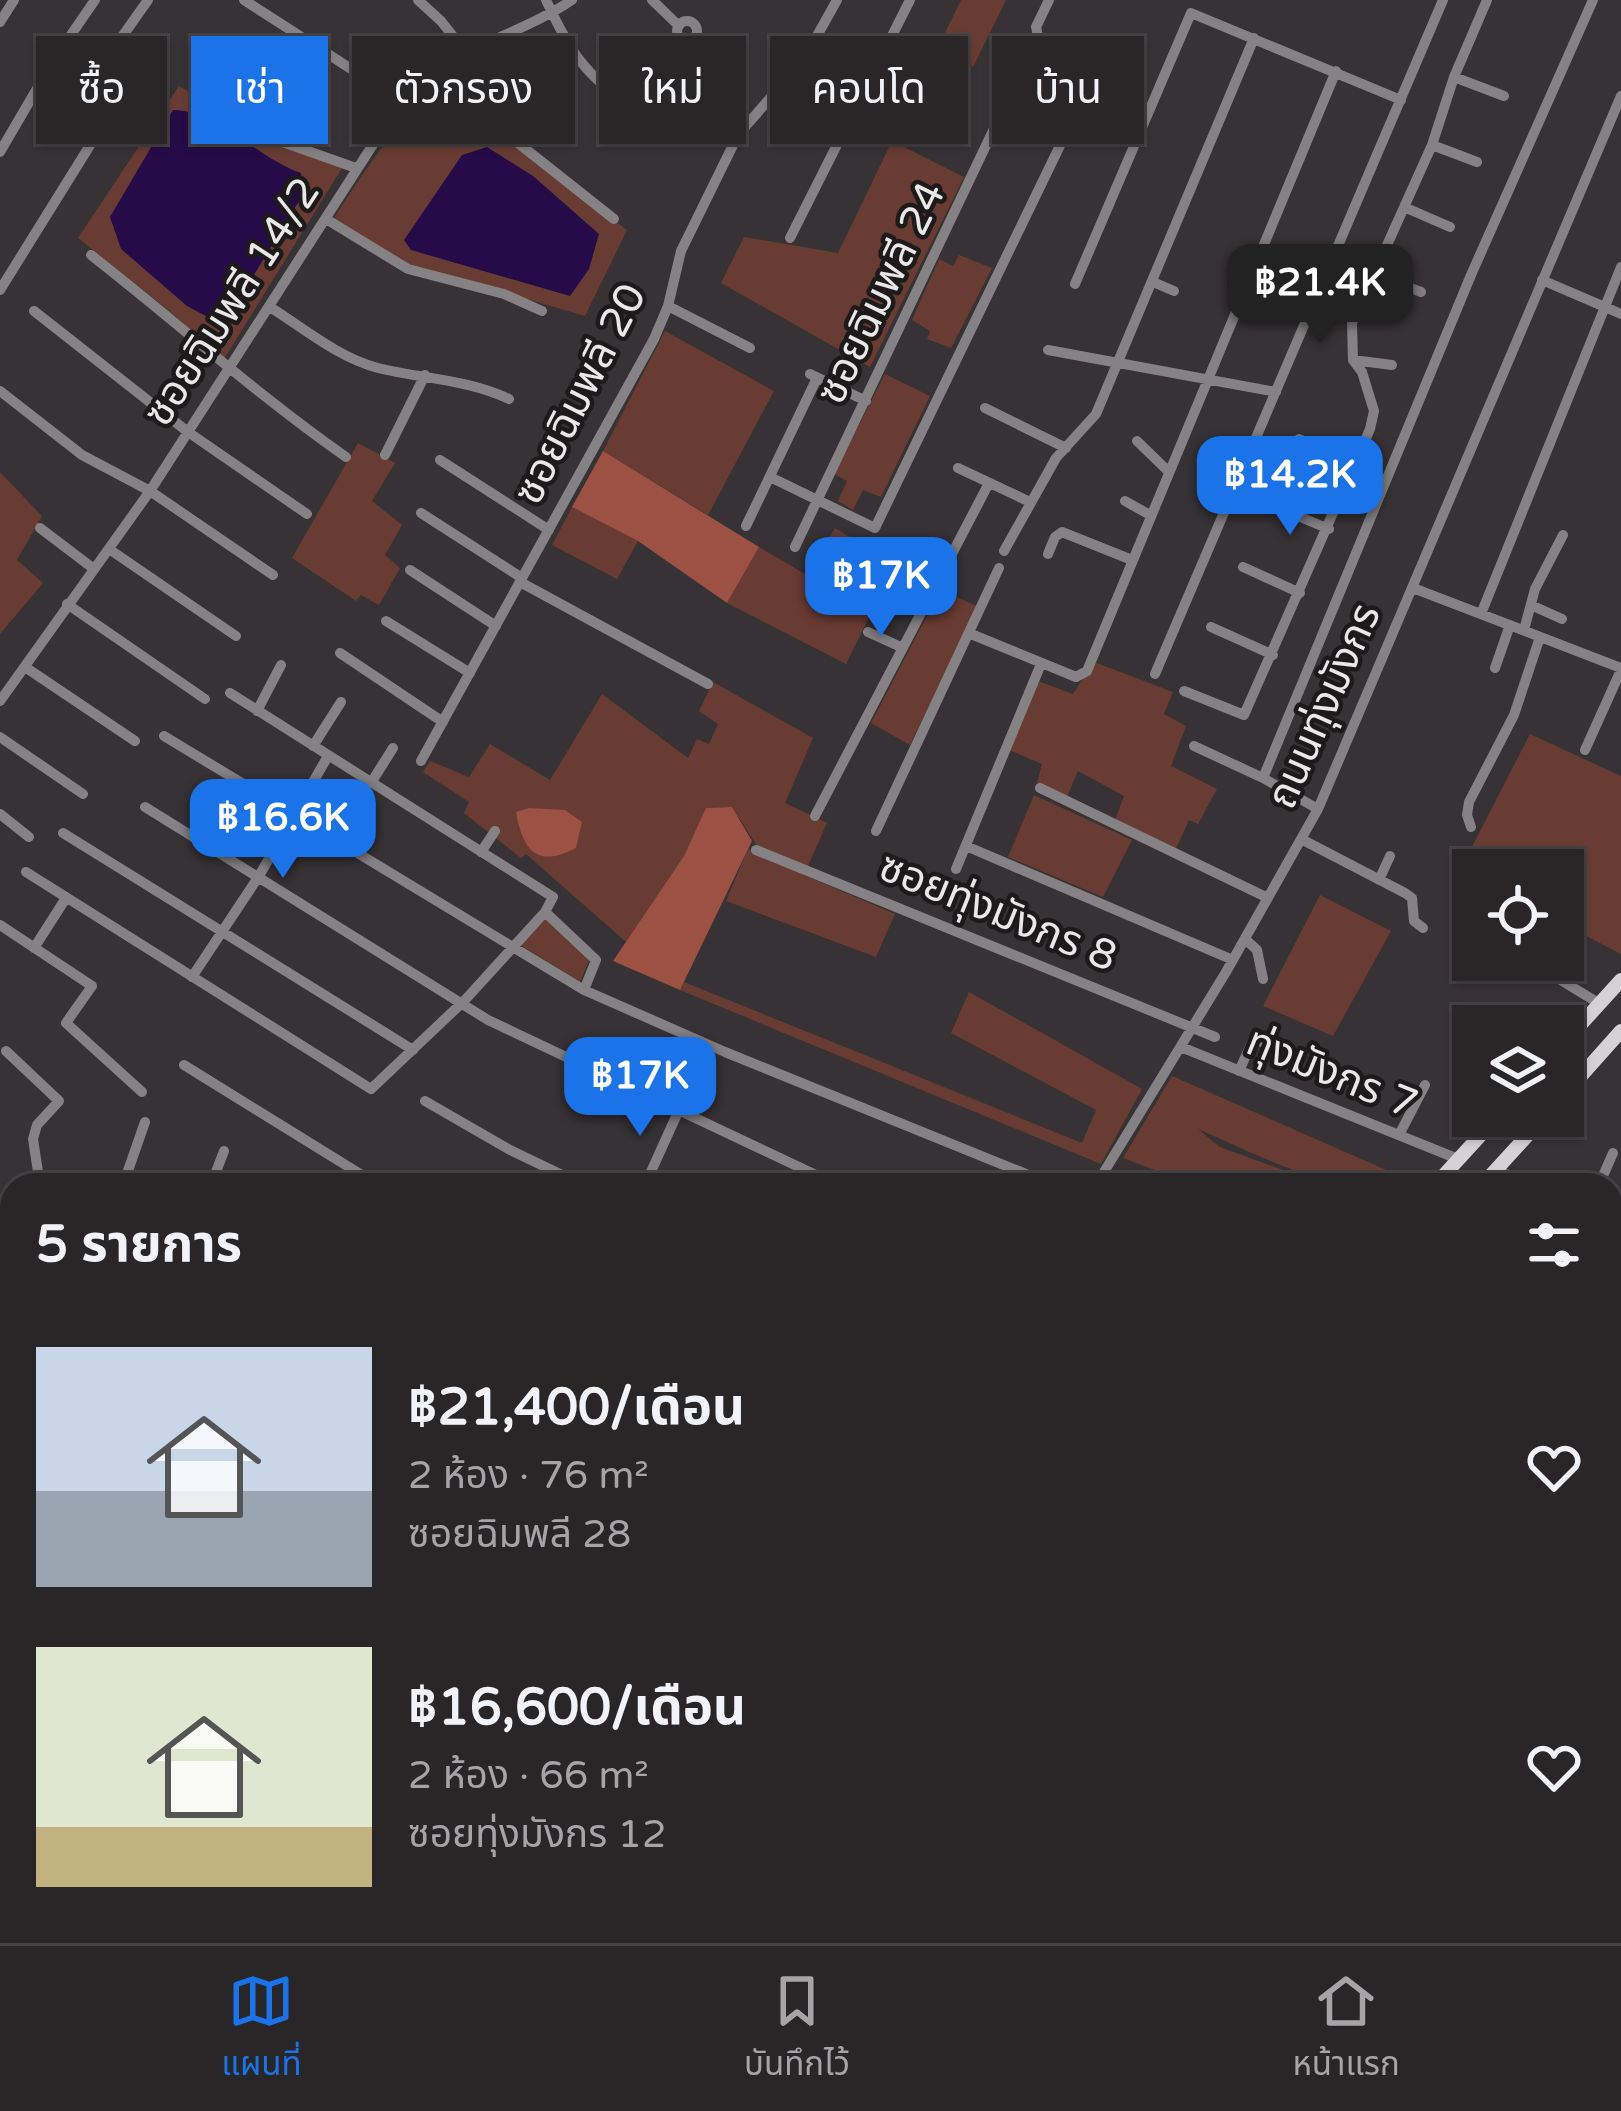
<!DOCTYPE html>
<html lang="th">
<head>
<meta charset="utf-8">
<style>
  body { margin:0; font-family:"Varela Round","Noto Sans Thai",sans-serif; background:#353234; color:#f1f3f6; height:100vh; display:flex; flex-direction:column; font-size:45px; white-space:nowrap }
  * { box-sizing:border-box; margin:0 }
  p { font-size:39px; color:#a5a5a8 }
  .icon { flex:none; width:66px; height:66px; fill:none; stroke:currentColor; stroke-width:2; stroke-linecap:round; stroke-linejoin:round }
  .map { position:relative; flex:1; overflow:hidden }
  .sheet { position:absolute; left:0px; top:1173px; width:1623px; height:771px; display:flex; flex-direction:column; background:#292628; border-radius:36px 36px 0 0; box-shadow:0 3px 9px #0004,0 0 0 3px #454345 }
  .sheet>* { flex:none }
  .top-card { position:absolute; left:36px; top:36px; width:1551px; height:108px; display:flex; gap:24px }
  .controls { position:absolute; left:1452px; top:849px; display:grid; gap:24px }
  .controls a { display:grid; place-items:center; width:132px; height:132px; border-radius:0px; background:#292628; box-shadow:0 3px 9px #0004,0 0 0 3px #454345; font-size:60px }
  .price { position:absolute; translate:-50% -102px; padding:0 27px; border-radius:24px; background:#1a73e8; color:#fff; font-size:39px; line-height:78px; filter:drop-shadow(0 3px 6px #0008) }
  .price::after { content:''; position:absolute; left:50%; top:72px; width:36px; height:27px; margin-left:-18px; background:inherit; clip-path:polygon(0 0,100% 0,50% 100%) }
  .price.selected { background:#222; color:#fff }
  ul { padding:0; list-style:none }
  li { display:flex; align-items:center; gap:36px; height:300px; padding:0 36px }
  li span { display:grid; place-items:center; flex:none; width:336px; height:240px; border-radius:0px; color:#555 }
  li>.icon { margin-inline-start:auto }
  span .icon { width:144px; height:144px; fill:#fffc; stroke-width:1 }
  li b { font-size:51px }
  h2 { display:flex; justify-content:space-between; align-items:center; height:144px; padding:0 36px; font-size:51px }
  .chip { padding:0 42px; border-radius:0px; background:#292628; box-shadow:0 3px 9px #0004,0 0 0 3px #454345; font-size:42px; line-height:108px }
  .chip.selected { background:#1a73e8; color:#fff }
  .tabs { display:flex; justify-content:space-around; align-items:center; height:168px; border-top:3px solid #454345; background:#292628; font-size:33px; color:#a5a5a8 }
  .tabs a { display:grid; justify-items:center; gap:6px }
  .tabs .selected { color:#1a73e8 }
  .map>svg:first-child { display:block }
  .green { fill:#693c33 }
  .forest { fill:#9c5142 }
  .water { fill:#250c48 }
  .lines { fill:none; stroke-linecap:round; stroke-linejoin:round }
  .minor { stroke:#848284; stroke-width:10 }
  .major { stroke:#d5d1d5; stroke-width:14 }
  .highway { stroke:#f4f0f5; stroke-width:15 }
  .rail { stroke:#9e9a9c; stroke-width:3; stroke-dasharray:6 12; stroke-linecap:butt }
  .labels { text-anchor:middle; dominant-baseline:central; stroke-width:9; stroke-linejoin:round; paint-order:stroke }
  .street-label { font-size:42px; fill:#eae7e8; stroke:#1d1a1c }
</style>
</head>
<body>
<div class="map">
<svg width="1621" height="1943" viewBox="0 0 1621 1943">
  <rect width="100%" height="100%" fill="#373235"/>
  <!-- green -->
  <path class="green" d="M961,0H1006L973,67L939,45Z
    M463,70L531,160L627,230L585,316L408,264L334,218C372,160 404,108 463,70Z
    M179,86L274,144L342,168L224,359L172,313L78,238Z
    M892,141L964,177L870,367L721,283L744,237L838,253Z
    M959,255L992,268L951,348L927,339L930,331L912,320L939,259L953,266Z
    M665,331L774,391L708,515L603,451Z
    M885,374L930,396L881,497L863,490L853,510L838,501L847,481L834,474Z
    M358,443L395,463L372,501L402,525L385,555L400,568L379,605L361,595L356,601L292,558Z
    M0,472L42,516L17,560L43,583L0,634Z
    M572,507L638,541L617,579L552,545Z
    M835,528L895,565L846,664L727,603L759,547L805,574Z
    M941,589L978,607L910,745L871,723Z
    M1094,662L1173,692L1164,714L1186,726L1171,766L1217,789L1198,824L1189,820L1175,851L1115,820L1124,796L1078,771L1067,797L1037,783L1042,764L1009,750L1038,681L1073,694Z
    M713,682L813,738L785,803L827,823L804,875L895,914L876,957L726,901L748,849L763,855L732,807L707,808L684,856L626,942L526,854L521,858L464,813L469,802L423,772L430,761L469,777L490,744L550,780L602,694L688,758L697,739L709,744L718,724L699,711Z
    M1530,734L1621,776V954L1563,924V870H1473V879L1459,872Z
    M1034,795L1132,840L1103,897L1008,857Z
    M1320,895L1391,931L1333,1036L1263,1006Z
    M545,918L590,958L580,982L519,944Z
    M684,982L1082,1143L1096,1110L951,1033L969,992L1142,1089L1101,1164L680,990Z
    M1172,1076L1416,1183C1344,1202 1263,1157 1198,1129L1220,1147L1324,1185H1195L1123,1158Z"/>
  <!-- forest -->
  <path class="forest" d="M603,451L759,547L727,603L638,541L572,507Z
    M732,807L752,841L680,990L613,961L684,856L706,808Z
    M529,808L565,810L582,822L576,848C538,868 523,852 516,812Z"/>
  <!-- water -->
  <path class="water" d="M173,110C220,111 256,158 301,173L302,196L232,311L219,323L187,306L121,249L110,217Z
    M487,147L533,176L599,234L589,269L570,296L411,250L404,240L462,155Z"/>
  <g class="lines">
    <!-- minor -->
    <path class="minor" d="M244,0L401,101
      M418,0L441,21L467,54
      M546,0C568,48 586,79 634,106
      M652,0L679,26
      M677 31a10 10 0 1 1 20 0a10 10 0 1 1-20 0Z
      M0,22L14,0
      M1038,36L1115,75
      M64,45L95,0
      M460,57L518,143L614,219
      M1454,77L1504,96
      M214,96L277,140L356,168
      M632 111a8 8 0 1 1 16 0a8 8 0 1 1-16 0Z
      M1432,145L1477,162
      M0,152L52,63
      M1404,207L1450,227
      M326,219L408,269L504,294L542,311
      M790,238L910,0
      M91,255C177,322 257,395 346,457
      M1374,274L1421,292
      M1542,280L1621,314
      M1153,282L1174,291
      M1075,284L1191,13L1401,100
      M0,290L97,134L73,106L148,0
      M668,306L750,348
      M270,307C303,328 339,358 378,368C422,379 467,379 509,399
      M34,311L188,432L307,514
      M1048,350L1276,392
      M1353,360L1392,365
      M810,374L866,401
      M0,391L82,455L150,491L273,575
      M985,408L1066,448
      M1299,439L1357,463
      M1137,441L1169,472
      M385,455L425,375
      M440,460L549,530
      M958,468L1030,502
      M770,477L875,528L1098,67
      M1125,501L1150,515
      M1269,504L1329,529
      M421,513L522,578
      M746,526L817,378
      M40,528L94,569
      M795,547L1038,36L1036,27L1049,0
      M109,549L236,636
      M1004,551L1056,458L1096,414L1254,38
      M1048,554L1055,537L1062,532L1132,560
      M1243,567L1300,593
      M410,570L496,626
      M520,582L708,684
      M1413,588L1621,668
      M67,604L205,699
      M1531,605L1562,619
      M1481,614L1621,267
      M386,621L470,673
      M1211,627L1273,655
      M1524,630L1535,589L1563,535
      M868,632L903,648
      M971,634L1076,677L1087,671L1336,71
      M340,653L443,722
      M25,667L135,741
      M1495,668L1510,625
      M1155,674L1443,0
      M1184,691L1244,715L1370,429L1374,411L1362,372L1353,360L1352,323L1432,145L1454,77L1487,0
      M0,701L150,491L401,101C444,50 518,37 572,0
      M257,711L281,665
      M164,736L584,990L725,1052L1053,1185
      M0,737L83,794
      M313,746L341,702
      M1194,746L1263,778
      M1585,750L1621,670
      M421,761L654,339L668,306L681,251L738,135L804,59L837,0
      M371,783L393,748
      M1040,788L1268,898
      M145,807L488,1020L837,1185
      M1318,809L1263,778L1471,275L1593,0
      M0,814L29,837
      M815,816L989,483
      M1471,827L1467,815L1469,802L1514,715L1540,637
      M876,831L999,568
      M63,833L413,1050
      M1301,839L1405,893L1412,898L1414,921L1423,928
      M966,846L1233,960
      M756,850L1215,1037
      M481,852L495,831
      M956,869L1041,664
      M26,872L371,1089L465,1000L545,912L553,897L230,693
      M1379,880L1390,856
      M545,912L596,960L584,990
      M0,925L92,986L66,1023L142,1092
      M1245,939L1257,950L1263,979
      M34,948L66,898
      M1528,960L1600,1004
      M192,977L259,876L328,756
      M1181,1047L1458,1159
      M6,1051L59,1101L37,1125L33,1139L40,1185
      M184,1065L378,1185
      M1239,1071L1253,1040L1268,1043
      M425,1101L510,1150L583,1185
      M1399,1135L1425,1085
      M1496,1170L1533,1185
      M123,1185L145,1122
      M211,1185L224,1151
      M278,1185L281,1178
      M645,1185L678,1112
      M1096,1185L1226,972L1318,809L1621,96
      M1599,1185L1613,1153
      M1611,1217L1621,1221
      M1611,1348L1621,1352
      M1611,1421L1621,1425
      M1611,1458L1621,1462
      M1611,1544L1615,1546
      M1611,1582L1621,1586
      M1611,1749L1621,1753
      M1611,1915L1621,1918
      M193,1932L196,1943
      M497,1932L498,1943
      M719,1932L739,1937
      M976,1932L986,1943
      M1069,1932L1079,1943
      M367,1943L419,1932
      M951,1943L953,1932
      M1092,1943L1103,1932
      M1298,1943L1301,1932
      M1512,1943L1515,1932"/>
    <!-- major -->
    <path class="major" d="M1563,1044L1621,980
      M1563,1096L1621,1031
      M1435,1185L1498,1116
      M1482,1185L1545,1116
      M0,1275L12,1352
      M0,1370L12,1451
      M0,1609L12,1605
      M0,1868L12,1929
      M95,1932L97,1943
      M733,1943L743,1932
      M790,1943L800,1932"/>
    <!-- highway -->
    <path class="highway" d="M0,1665L12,1736
      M0,1783L12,1854
      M31,1932L34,1943
      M51,1932L54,1943"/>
    <!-- rail -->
    <path class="rail" d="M0,1572L10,1683
      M0,1710L12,1781
      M44,1932L47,1943"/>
  </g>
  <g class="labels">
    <!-- street labels -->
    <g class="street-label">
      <text transform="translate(881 293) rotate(-64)">ซอยฉิมพลี 24</text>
      <text transform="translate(232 302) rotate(-57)">ซอยฉิมพลี 14/2</text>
      <text transform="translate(580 394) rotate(-63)">ซอยฉิมพลี 20</text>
      <text transform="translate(1324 706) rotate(-66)">ถนนทุ่งมังกร</text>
      <text transform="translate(998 912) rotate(22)">ซอยทุ่งมังกร 8</text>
      <text transform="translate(1332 1073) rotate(22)">ทุ่งมังกร 7</text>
    </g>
  </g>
</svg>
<div class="controls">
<a><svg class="icon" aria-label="locate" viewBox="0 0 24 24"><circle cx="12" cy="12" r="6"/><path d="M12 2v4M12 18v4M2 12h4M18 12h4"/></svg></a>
<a><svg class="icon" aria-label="layers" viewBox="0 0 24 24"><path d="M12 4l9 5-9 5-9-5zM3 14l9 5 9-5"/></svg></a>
</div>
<b class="price selected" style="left:1320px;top:346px">฿21.4K</b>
<b class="price" style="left:1290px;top:538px">฿14.2K</b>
<b class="price" style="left:881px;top:639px">฿17K</b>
<b class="price" style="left:283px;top:881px">฿16.6K</b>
<b class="price" style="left:640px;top:1139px">฿17K</b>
<div class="top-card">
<a class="chip">ซื้อ</a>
<a class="chip selected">เช่า</a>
<a class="chip">ตัวกรอง</a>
<a class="chip">ใหม่</a>
<a class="chip">คอนโด</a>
<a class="chip">บ้าน</a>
</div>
<section class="sheet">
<h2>5 รายการ<svg class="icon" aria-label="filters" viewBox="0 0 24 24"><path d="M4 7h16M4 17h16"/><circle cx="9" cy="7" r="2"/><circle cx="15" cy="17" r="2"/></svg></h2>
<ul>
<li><span style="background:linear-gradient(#c9d6e8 60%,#9aa5b1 0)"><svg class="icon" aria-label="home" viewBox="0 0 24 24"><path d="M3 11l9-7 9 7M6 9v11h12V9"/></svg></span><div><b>฿21,400/เดือน</b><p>2 ห้อง · 76 m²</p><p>ซอยฉิมพลี 28</p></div><svg class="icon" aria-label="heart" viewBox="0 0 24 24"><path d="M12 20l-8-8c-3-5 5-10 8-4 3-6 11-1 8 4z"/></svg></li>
<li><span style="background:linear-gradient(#dfe7d0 75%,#c2b280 0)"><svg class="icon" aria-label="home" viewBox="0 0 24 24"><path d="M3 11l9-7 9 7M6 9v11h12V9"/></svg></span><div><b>฿16,600/เดือน</b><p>2 ห้อง · 66 m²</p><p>ซอยทุ่งมังกร 12</p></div><svg class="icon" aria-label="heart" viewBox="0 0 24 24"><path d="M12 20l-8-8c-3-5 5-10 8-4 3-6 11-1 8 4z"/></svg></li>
</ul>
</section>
</div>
<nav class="tabs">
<a class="selected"><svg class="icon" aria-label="map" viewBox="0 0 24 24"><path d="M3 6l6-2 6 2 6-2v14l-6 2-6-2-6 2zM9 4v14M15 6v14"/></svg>แผนที่</a>
<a><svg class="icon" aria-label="saved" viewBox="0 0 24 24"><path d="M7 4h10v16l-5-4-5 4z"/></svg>บันทึกไว้</a>
<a><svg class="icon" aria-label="home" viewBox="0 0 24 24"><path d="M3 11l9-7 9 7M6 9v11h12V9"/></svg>หน้าแรก</a>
</nav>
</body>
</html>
